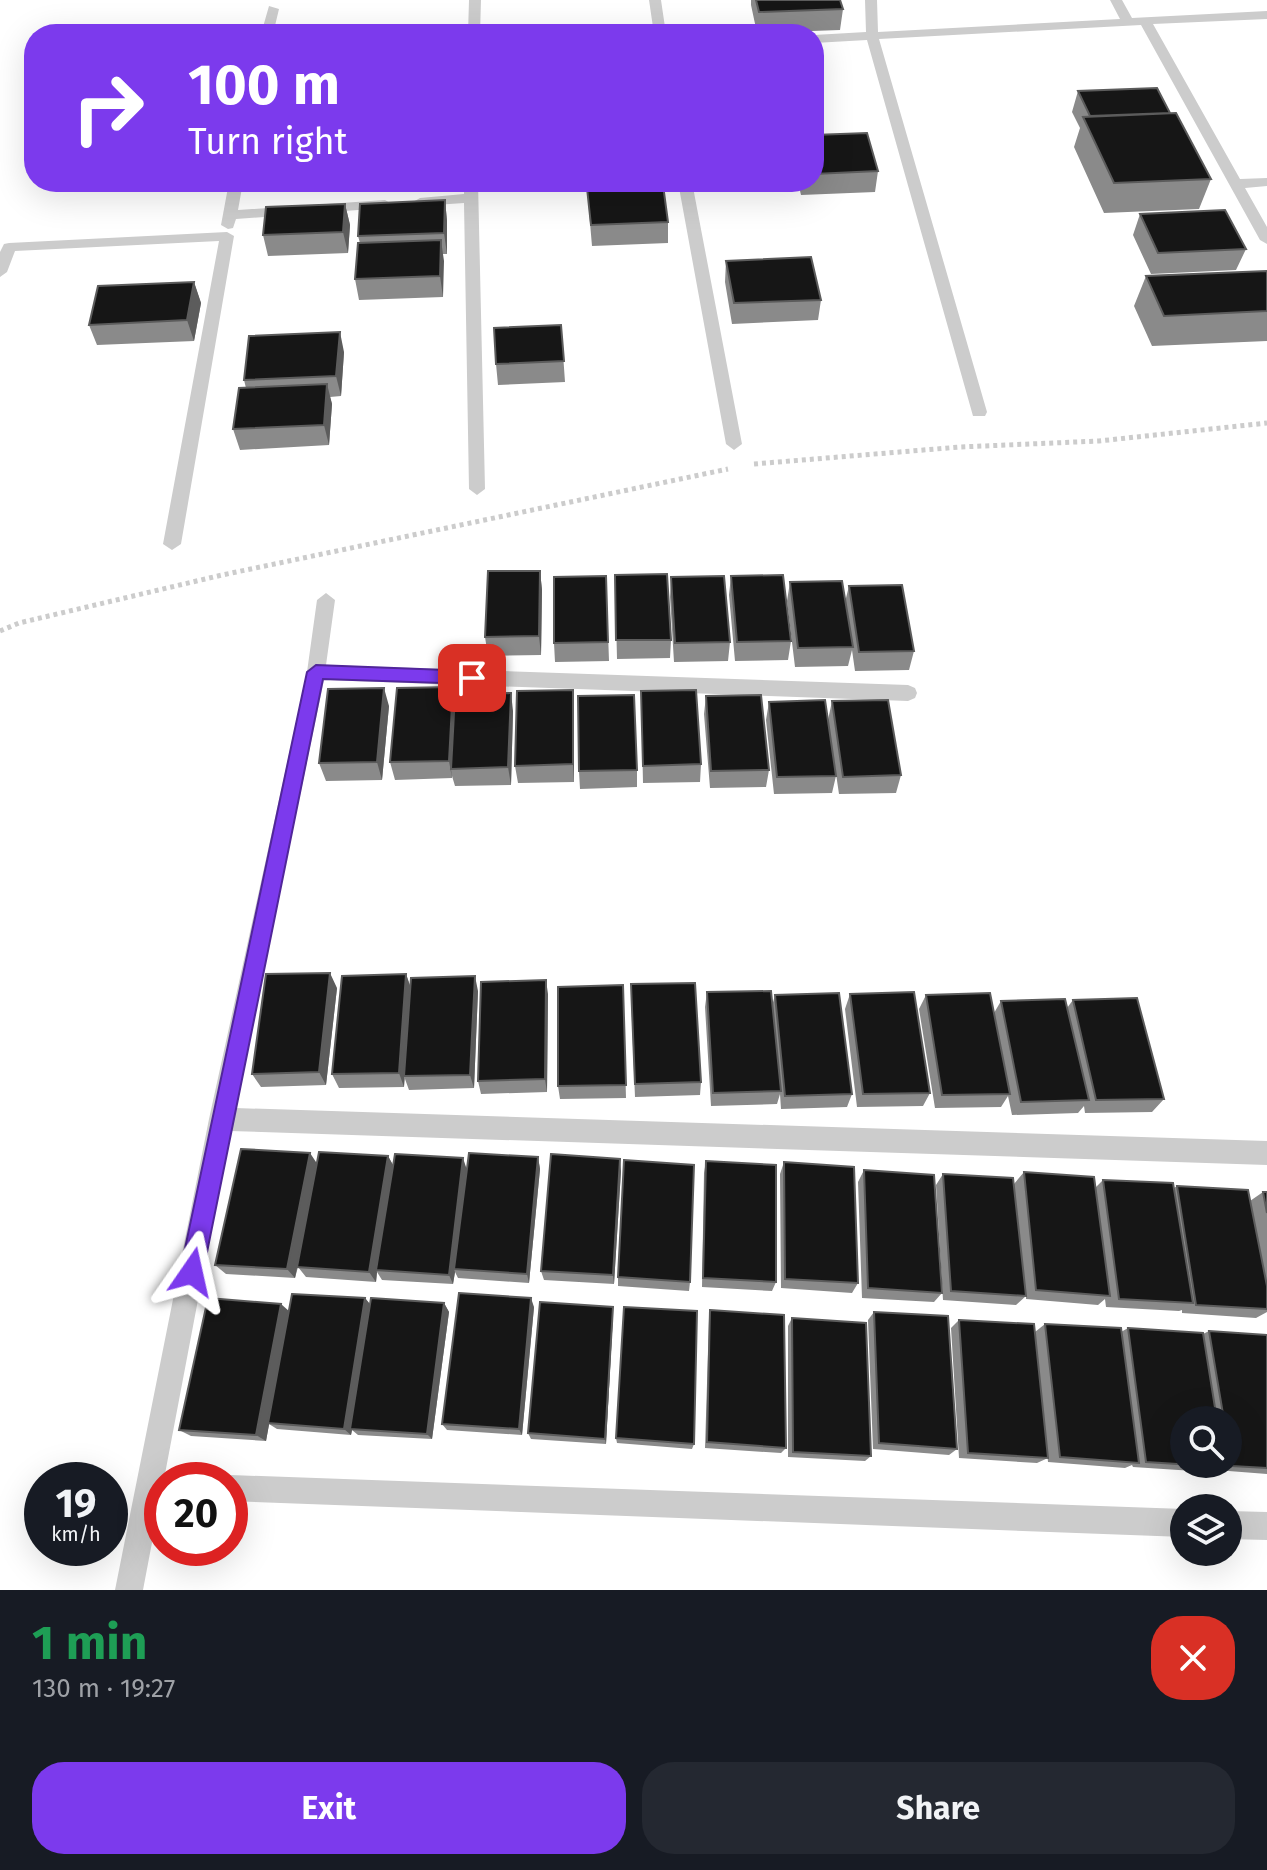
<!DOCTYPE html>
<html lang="en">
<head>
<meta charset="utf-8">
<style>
  body { margin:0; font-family:"Fira Sans",sans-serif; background:#242831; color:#f1f3f6; height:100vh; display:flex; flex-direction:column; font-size:30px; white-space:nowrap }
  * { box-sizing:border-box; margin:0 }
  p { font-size:26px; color:#9ea1a6 }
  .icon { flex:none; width:44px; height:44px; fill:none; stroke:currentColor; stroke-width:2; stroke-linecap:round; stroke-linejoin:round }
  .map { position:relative; height:1590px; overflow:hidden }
  .sheet { display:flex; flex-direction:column; background:#171b24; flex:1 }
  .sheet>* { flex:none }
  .banner { position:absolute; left:24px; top:24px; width:800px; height:168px; border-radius:32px; box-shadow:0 8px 32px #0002; background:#7c3aed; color:#fff; overflow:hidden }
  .tools { position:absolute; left:1170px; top:1406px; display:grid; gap:16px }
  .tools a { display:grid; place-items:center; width:72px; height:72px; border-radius:50%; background:#171b24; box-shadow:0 8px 32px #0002; font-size:40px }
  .speed { position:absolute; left:24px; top:1462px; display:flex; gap:16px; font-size:40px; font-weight:700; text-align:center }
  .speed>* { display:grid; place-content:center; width:104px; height:104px; border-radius:50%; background:#171b24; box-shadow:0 8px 32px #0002; line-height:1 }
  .speed small { font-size:20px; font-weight:400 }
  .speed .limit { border:12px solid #d22; background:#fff; color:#111 }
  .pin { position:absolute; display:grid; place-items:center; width:68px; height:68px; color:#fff; margin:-34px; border-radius:16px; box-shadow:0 4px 12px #0006 }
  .me { position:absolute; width:88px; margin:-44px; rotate:11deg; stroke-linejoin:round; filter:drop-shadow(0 0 6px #0008) }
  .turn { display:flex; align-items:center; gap:28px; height:168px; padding:0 32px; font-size:36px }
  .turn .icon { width:104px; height:104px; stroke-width:2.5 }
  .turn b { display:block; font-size:56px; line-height:68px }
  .round { display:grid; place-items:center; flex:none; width:84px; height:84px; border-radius:32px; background:#242831 }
  .headline { display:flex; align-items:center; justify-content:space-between; height:136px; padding:0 32px }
  h1 { font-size:48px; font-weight:700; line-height:60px; color:#1e9e55 }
  .action { display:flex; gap:16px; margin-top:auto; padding:16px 32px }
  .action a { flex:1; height:92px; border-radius:32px; background:#7c3aed; color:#fff; font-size:32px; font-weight:700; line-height:92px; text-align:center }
  .action a+a { background:#242831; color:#f1f3f6 }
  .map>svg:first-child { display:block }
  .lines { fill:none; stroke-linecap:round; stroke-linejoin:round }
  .path { stroke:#ccc; stroke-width:5; stroke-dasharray:4 4; stroke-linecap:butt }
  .lane { fill:#ccc; fill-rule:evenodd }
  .wall { fill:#8a8a8a; fill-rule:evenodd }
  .shaded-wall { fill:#5c5c5c }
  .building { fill:#161616; stroke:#5c5c5c; stroke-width:2 }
  .route { fill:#7c3aed; stroke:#51269a; stroke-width:2 }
</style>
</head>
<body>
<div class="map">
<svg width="1267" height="1590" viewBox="0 0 1267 1590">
  <rect width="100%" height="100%" fill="#fff"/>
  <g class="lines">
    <!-- path -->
    <path class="path" d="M754 464 960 447 1099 441 1267 423
      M0 631 19 623 222 575 728 469"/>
    <!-- lane -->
    <path class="lane" d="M469 0H481L480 34H468Z
      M649 0H661L666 34H654Z
      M865 0H877L878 32 1120 19 1110 0H1122L1132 18 1267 11V19L1153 24 1240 179 1267 178V186L1245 188 1267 227V244L1260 240 1141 25 879 39 987 412 985 416H973L867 40 814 43V35L866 32Z
      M269 6 279 9 273 34H261Z
      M229 182H243L238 210 385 200 392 204 385 208 236 219 233 228 228 229 221 225Z
      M464 182H478L485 489 477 495 469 489 464 203 420 206 413 202 420 198 464 194Z
      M678 182H692L742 444 734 450 726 444Z
      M227 232 234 236 181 544 172 550 163 544 219 241 15 251 7 272 0 277V252L4 244 9 243Z
      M326 593 335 600 326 665 908 685 915 688 917 693 915 698 908 701 324 680 235 1108 1267 1141V1165L230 1131 143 1590H115L209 1119 307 672 317 600Z
      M230 1475 1184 1509V1537L230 1501V1480H220Z
      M1228 1511 1267 1512V1540L1228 1539Z"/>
  </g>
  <!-- wall -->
  <path class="wall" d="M751 0H840L843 9 840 30 757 33 751 5Z
    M1078 91 1170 113 1211 179 1199 209 1104 213 1074 147 1080 128 1072 112Z
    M814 135 878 171 875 192 801 195 798 182H814Z
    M369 182H447V188L371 191Z
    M587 188 668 222V243L592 246Z
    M445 200 447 221V254H443V297L359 300 355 279 360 243 358 236Z
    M345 204 350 225 348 253 268 256 263 235Z
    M1140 214 1246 249 1236 270 1151 274 1133 235Z
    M726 261 821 300 818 320 732 324 725 282Z
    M1267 271V341L1152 346 1134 306 1146 276Z
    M194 282 201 303 194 341 97 345 89 325Z
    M561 325 565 382 498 385 496 364Z
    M344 352 341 396 330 397 332 404 329 445 240 450 233 429 246 388 244 380Z
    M540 571 542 590 541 655 488 656 485 637Z
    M615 575 671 640 670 658 617 659Z
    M606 576 609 661 555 662 554 643Z
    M731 576 791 641 788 660 735 661 729 595Z
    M671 577 730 642 728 661 674 662 670 597Z
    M790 582 845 602 849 586 914 651 909 670 855 671 852 650 848 666 795 667 787 601Z
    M641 691 701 764 700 782 643 783Z
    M706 696 769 770 766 787 710 788 704 714Z
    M455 697 513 711 511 785 455 786 452 776V778L395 780 390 762Z
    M832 701 901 775 896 793 839 794 828 720Z
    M769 702 836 776 832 793 774 794 766 720Z
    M389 706 382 780 326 781 319 763Z
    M574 708V782L518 783 515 766Z
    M637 770V787L580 789 579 771Z
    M406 974 410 985 478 991 474 1088 409 1090 405 1079 404 1087 339 1088 332 1074Z
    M623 985 626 1098 560 1099 558 1086Z
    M337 988 326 1085 261 1087 252 1074Z
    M707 992 772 1006 775 995 852 1094 847 1107 781 1109 780 1094 777 1104 711 1106 705 1007Z
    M548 994 547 1092 481 1094 478 1081Z
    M850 994 930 1093 923 1106 857 1107 845 1009Z
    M926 995 994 1013 1001 1001 1067 1008 1073 1000 1164 1099 1152 1112 1085 1113 1084 1106 1078 1113 1012 1115 1008 1096 1001 1107 935 1108 919 1009Z
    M631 998 701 1082 700 1095 635 1097Z
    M388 1156 393 1165 467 1169 538 1157 540 1169 529 1283 458 1278 455 1272 453 1284 382 1280 377 1272 376 1282 306 1277 298 1267 295 1278 226 1274 215 1265 317 1164Z
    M706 1161 776 1282 772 1291 702 1287 704 1173Z
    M784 1162 858 1283 852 1293 781 1288 780 1174Z
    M864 1170 942 1293 934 1302 862 1298 858 1182Z
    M621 1171 614 1284 544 1280 541 1271Z
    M1024 1172 1096 1187 1103 1180 1174 1188 1177 1186 1250 1201 1263 1192H1267V1312L1256 1318 1182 1313V1310L1179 1311 1106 1307 1105 1299 1098 1305 1026 1299V1296L1016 1305 943 1300 936 1185 943 1174 1014 1184Z
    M618 1277 690 1282 689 1291 618 1286Z
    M365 1298 370 1304 444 1303 449 1312 432 1439 358 1435 352 1430 351 1435 277 1429 269 1424 266 1441 191 1436 179 1430 289 1311Z
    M534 1307 522 1435 447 1430 442 1424Z
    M710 1310 786 1448 781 1453 705 1448 709 1318Z
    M874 1312 957 1449 949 1455 873 1449 868 1320Z
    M613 1315 606 1444 531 1439 528 1433Z
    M792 1318 871 1456 865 1461 788 1457V1326Z
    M959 1320 1048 1458 1037 1463 959 1458 951 1328Z
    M1045 1324 1121 1332 1128 1328 1203 1334 1209 1331 1267 1335V1474L1216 1470 1209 1472 1133 1467 1132 1465 1125 1468 1048 1462 1035 1332ZM1184 1420H1228V1464H1184Z
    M616 1438 694 1444 692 1449 617 1443Z"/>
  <!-- shaded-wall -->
  <path class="shaded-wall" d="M445 200 447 221V254L444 233Z
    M345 204 350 225 348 253 343 232Z
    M441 240 444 261 443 297 440 276Z
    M194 282 201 303 194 341 187 320Z
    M340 332 344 352 341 396 336 376Z
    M327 384 332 404 329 445 324 425Z
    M540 571 542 590 541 655 539 636Z
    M453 687 456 705 451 769 452 778 449 761Z
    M384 688 389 706 382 780 377 762Z
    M573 690 574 708V782L573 764Z
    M511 693 513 711 511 785 508 767Z
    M330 973 337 988 326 1085 319 1072Z
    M406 974 411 989 404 1076V1087L399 1073Z
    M475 976 478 991 474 1088 470 1075Z
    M546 980 548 994 547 1092 545 1079Z
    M310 1153 318 1165 295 1278 287 1269Z
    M388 1156 394 1167 376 1270 377 1272 376 1282 369 1272Z
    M538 1157 540 1169 529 1283 527 1274Z
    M463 1158 467 1170 454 1269 455 1272 453 1284 449 1275Z
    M620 1159 621 1171 614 1284 613 1275Z
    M365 1298 372 1307 350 1429 352 1430 351 1435 344 1429Z
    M531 1298 534 1307 522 1435 519 1429Z
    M444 1303 449 1312 432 1439 427 1434Z
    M281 1304 290 1312 266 1441 256 1435Z
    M613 1307V1315L606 1444 605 1439Z"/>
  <!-- building -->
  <path class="building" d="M756 0H840L843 9 759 12Z
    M1157 88 1170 113 1090 116 1078 91Z
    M1176 113 1211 179 1114 183 1083 117Z
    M867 133 878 171 814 174V135Z
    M663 185 668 222 591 225 587 188Z
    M445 200 444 233 358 236 360 204Z
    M345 204 343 232 263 235 266 207Z
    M1225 210 1246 249 1158 253 1140 214Z
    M441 240 440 276 355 279 358 243Z
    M811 257 821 300 734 303 726 261Z
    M1267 271V311L1164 316 1146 276Z
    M194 282 187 320 89 325 98 286Z
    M561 325 564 361 496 364 494 328Z
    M340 332 336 376 244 380 249 336Z
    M327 384 324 425 233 429 239 388Z
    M488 571H540L539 636 485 637Z
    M667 574 671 640H616L615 575Z
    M783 575 791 641 737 642 731 576Z
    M606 576 608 642 554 643V577Z
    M724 576 730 642 675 643 671 577Z
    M842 581 853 647 798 648 790 582Z
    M902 585 914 651 859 652 849 586Z
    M453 687 449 761 390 762 397 688Z
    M384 688 377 762 319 763 328 689Z
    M573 690V764L515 766 517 691Z
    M696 690 701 764 643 766 641 691Z
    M511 693 508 767 451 769 455 694Z
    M634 695 637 770 579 771 578 696Z
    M761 695 769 770 711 771 706 696Z
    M825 700 836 776 777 777 769 702Z
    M888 700 901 775 843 777 832 701Z
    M330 973 319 1072 252 1074 266 974Z
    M406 974 399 1073 332 1074 342 976Z
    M475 976 470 1075 404 1076 411 978Z
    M546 980 545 1079 478 1081 481 982Z
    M695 983 701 1082 635 1084 631 984Z
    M623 985 626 1085 558 1086V987Z
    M771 991 781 1091 713 1093 707 992Z
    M914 992 930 1093 863 1094 850 994Z
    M839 993 852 1094 785 1096 775 995Z
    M990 993 1010 1094 942 1095 926 995Z
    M1137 998 1164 1099 1096 1100 1073 1000Z
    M1065 999 1089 1100 1021 1102 1001 1001Z
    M241 1149 310 1153 287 1269 215 1265Z
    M319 1152 388 1156 369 1272 297 1267Z
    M469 1153 538 1157 527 1274 454 1269Z
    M395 1154 463 1158 449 1275 376 1270Z
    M551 1154 620 1159 613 1275 541 1271Z
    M624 1160 694 1165 690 1282 618 1277Z
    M706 1161 776 1165V1282L703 1278Z
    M784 1162 854 1167 858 1283 785 1279Z
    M864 1170 934 1175 942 1293 868 1288Z
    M1024 1172 1094 1177 1110 1296 1036 1290Z
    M943 1174 1013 1178 1026 1296 951 1291Z
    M1103 1180 1173 1183 1193 1303 1119 1299Z
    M1177 1186 1248 1190 1267 1286V1309L1196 1305Z
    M1263 1192H1267V1213Z
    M459 1293 531 1298 519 1429 442 1424Z
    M292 1294 365 1298 344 1429 268 1423Z
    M208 1298 281 1304 256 1435 179 1430Z
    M371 1298 444 1303 427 1434 350 1429Z
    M540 1302 613 1307 605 1439 528 1433Z
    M624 1307 697 1311 694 1444 616 1438Z
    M710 1310 784 1315 786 1448 707 1442Z
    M874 1312 948 1316 957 1449 879 1443Z
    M792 1318 866 1323 871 1456 793 1452Z
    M959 1320 1034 1324 1048 1458 968 1453Z
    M1045 1324 1121 1328 1139 1463 1060 1457Z
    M1128 1328 1203 1333 1217 1420H1184V1464H1225V1467L1146 1462Z
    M1209 1331 1267 1335V1468L1232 1466 1228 1441V1420H1224Z"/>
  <!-- route -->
  <path class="route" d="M316 665 472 671 480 678 472 684 323 679 203 1272 200 1280 192 1283 184 1280 180 1272 307 672Z"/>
</svg>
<div class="tools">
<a><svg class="icon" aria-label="search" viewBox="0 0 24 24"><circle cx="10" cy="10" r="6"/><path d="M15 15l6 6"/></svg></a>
<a><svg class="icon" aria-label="layers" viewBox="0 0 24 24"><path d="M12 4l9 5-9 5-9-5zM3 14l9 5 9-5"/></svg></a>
</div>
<div class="speed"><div>19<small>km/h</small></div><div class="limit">20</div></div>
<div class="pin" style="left:472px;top:678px;background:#d93025"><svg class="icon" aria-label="arrive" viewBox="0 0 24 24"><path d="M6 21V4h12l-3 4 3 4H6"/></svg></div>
<svg class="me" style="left:192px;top:1272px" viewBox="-20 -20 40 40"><path d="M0-17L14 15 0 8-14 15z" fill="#7c3aed" stroke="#fff" stroke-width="4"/></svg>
<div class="banner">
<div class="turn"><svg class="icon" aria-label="right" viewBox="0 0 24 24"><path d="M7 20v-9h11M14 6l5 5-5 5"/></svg><div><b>100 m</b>Turn right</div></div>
</div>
</div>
<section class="sheet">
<div class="headline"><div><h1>1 min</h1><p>130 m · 19:27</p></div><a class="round" style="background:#d93025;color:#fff"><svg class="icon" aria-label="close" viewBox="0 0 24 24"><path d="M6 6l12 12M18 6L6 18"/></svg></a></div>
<div class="action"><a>Exit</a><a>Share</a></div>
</section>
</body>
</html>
